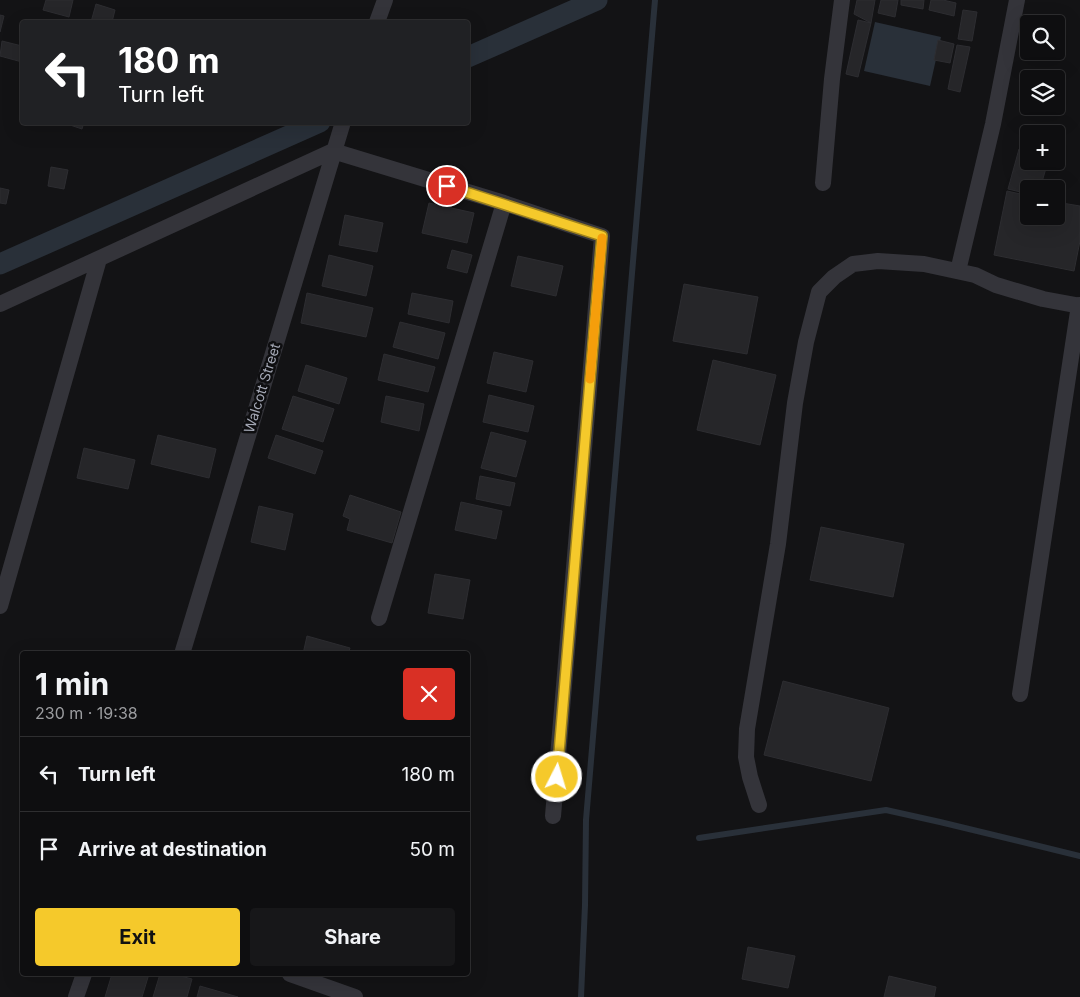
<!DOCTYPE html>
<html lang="en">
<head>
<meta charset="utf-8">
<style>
  body { margin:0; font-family:Inter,sans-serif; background:#171719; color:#f1f3f6; height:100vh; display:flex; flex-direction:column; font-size:19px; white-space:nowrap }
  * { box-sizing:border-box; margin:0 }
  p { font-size:16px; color:#9b9c9f }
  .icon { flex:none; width:28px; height:28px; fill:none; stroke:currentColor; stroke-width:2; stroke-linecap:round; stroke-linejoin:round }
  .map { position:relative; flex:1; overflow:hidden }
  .sheet { position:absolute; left:20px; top:651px; width:450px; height:325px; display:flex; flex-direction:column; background:#0e0e10; border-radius:5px; box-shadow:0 5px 20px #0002,0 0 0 1px #2e2e30 }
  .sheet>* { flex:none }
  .hud { position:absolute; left:20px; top:20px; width:450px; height:105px; border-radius:5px; box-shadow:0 5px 20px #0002,0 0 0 1px #2e2e30; background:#202124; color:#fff; overflow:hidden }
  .buttons { position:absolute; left:1020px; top:15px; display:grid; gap:10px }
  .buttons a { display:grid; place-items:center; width:45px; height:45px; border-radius:5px; background:#0e0e10; box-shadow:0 5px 20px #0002,0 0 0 1px #2e2e30; font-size:25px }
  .pin { position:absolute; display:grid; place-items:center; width:42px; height:42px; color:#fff; margin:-21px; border:2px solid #fff; border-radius:50%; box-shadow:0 1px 5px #0007 }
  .me { position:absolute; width:55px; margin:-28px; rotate:5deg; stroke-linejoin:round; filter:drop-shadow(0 0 4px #0008) }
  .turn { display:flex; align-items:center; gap:18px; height:105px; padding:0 15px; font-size:22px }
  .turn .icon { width:65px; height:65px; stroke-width:2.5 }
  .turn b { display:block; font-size:35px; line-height:42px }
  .round { display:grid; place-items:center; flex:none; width:52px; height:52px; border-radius:5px; background:#171719 }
  .summary { display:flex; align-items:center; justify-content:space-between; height:85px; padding:0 15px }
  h1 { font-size:30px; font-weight:700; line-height:38px }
  .button { display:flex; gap:10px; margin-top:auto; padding:10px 15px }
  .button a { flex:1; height:58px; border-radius:5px; background:#f5c92b; color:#111; font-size:20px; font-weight:700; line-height:58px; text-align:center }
  .button a+a { background:#171719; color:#f1f3f6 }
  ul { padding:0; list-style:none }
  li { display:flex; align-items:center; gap:15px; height:75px; padding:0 15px; border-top:1px solid #2e2e30 }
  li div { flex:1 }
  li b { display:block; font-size:19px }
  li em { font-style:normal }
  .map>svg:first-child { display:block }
  .water { fill:#293039 }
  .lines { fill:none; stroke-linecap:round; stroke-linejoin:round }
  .stream { stroke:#293039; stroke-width:6 }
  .canal { stroke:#293039; stroke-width:21 }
  .building { fill:#262629; stroke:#2d2d31 }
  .street { stroke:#34343a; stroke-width:16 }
  .route-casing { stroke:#9f831c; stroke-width:12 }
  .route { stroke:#f5c92b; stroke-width:9 }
  .slow { stroke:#f59e0b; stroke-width:9 }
  .labels { text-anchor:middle; stroke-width:5; stroke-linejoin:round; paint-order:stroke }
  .street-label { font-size:14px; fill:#a4a8b5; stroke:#0e0e10 }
</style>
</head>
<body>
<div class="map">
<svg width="1080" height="997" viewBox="0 0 1080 997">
  <rect width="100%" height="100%" fill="#131315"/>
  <!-- water -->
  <path class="water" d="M875 22 941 37 930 86 864 71Z"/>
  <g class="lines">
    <!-- stream -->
    <path class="stream" d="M699 838 886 810 940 822 1080 856
      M581 997 585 905 586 820 655 0"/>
    <!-- canal -->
    <path class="canal" d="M468 57 597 0
      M0 264 320 122"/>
  </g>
  <!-- building -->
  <path class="building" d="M46 0H73L69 17 43 10Z
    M857 0H875L871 23 854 14Z
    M881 0H898L895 17 878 13Z
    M901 0H924L923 9 901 5Z
    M931 0H943L956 3 954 16 929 10Z
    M96 4 115 10 112 22H91Z
    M963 10 977 12 972 41 958 39Z
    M0 15 4 16 0 32Z
    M858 20 871 23 858 77 846 74Z
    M938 40 954 44 950 63 934 60Z
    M2 41 22 46V62L0 56Z
    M957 45 970 47 960 92 948 89Z
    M61 122H84L82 129Z
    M1019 149 1029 152V161H1048L1040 189H1029V194L1008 189Z
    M51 167 68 170 64 189 48 186Z
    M0 188 9 190 6 204 0 203Z
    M1007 191 1029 196V216H1056V202L1080 206V241L1074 271 994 255Z
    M429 203 474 213 467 243 422 233Z
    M345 215 383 223 377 252 339 245Z
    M452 250 472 255 467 273 447 268Z
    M329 255 373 266 366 296 322 286Z
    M518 256 563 266 556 296 511 286Z
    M684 284 758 297 747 354 673 341Z
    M307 293 373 308 366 337 301 323Z
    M412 293 453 301 449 323 408 314Z
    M400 322 445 333 438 359 393 347Z
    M494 352 533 361 526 392 487 383Z
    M384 354 435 367 428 392 378 380Z
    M713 360 776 375 760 445 697 430Z
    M306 365 347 378 339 404 298 391Z
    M489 395 534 406 528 432 483 422Z
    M293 396 334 409 323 442 282 429Z
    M386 396 424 404 419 431 381 422Z
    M491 432 526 441 516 477 481 468Z
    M158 435 216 449 209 478 151 464Z
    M276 435 323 451 315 474 268 458Z
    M84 448 135 460 128 489 77 478Z
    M480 476 515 483 510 506 476 499Z
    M350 495 401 512 392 543 347 530 350 519 343 516Z
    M461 502 502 511 496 539 455 530Z
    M259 506 293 514 285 550 251 542Z
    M821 527 904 544 893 597 810 580Z
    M435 574 470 580 463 619 428 613Z
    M307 636 350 648 348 654H303Z
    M783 681 889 708 871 781 764 755Z
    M748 947 795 956 788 988 742 979Z
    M112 974H149L142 997H105Z
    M160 974H173L192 979 187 997H153Z
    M889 976 936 987 934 997H884Z
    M200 986 238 997H197Z"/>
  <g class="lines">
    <!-- street -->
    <path class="street" d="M377 22 385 0
      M823 183 832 79 842 0
      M958 271 993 124 1017 0
      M0 304 333 151 504 203 602 236 553 816
      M0 606 99 259
      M379 618 504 203
      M182 654 343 122
      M1020 694 1079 305
      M759 805 750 777 746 757 747 729 778 544 795 403 806 342 819 292 834 277 853 264 878 261 924 264 975 275 996 285 1043 299 1080 306
      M290 974 355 997
      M76 997 84 974"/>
  </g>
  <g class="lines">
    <!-- route casing -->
    <g class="route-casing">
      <path id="route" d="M447 186 602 236 557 777"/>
    </g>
    <!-- route -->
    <use href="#route" class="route"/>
    <!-- slow -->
    <path class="slow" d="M590 379 602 238"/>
  </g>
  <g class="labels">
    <!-- street labels -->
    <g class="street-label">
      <text transform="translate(262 388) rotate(-73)" y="5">Walcott Street</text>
    </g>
  </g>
</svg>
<div class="buttons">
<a><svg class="icon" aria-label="search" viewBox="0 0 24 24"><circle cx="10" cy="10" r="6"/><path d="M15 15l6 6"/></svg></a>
<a><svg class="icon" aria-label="layers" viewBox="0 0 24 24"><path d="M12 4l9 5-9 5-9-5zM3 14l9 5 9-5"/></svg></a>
<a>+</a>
<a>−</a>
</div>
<div class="pin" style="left:447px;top:186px;background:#d93025"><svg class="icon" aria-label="arrive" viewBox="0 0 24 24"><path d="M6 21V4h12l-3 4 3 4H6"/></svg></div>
<svg class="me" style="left:557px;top:777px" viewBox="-20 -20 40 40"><circle r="17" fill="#f5c92b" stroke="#fff" stroke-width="3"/><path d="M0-11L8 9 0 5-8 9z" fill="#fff"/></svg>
<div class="hud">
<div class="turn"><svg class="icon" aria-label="left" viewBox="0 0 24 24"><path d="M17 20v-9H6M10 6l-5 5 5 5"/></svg><div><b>180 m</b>Turn left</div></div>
</div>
<section class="sheet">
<div class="summary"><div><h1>1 min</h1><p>230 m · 19:38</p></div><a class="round" style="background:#d93025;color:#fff"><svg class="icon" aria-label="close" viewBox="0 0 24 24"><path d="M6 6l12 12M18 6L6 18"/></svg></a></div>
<ul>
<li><svg class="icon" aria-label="left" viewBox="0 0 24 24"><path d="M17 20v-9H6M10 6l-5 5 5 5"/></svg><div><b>Turn left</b></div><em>180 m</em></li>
<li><svg class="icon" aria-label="arrive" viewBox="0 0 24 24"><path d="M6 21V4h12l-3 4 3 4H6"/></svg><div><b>Arrive at destination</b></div><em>50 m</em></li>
</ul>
<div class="button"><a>Exit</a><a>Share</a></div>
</section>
</div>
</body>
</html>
